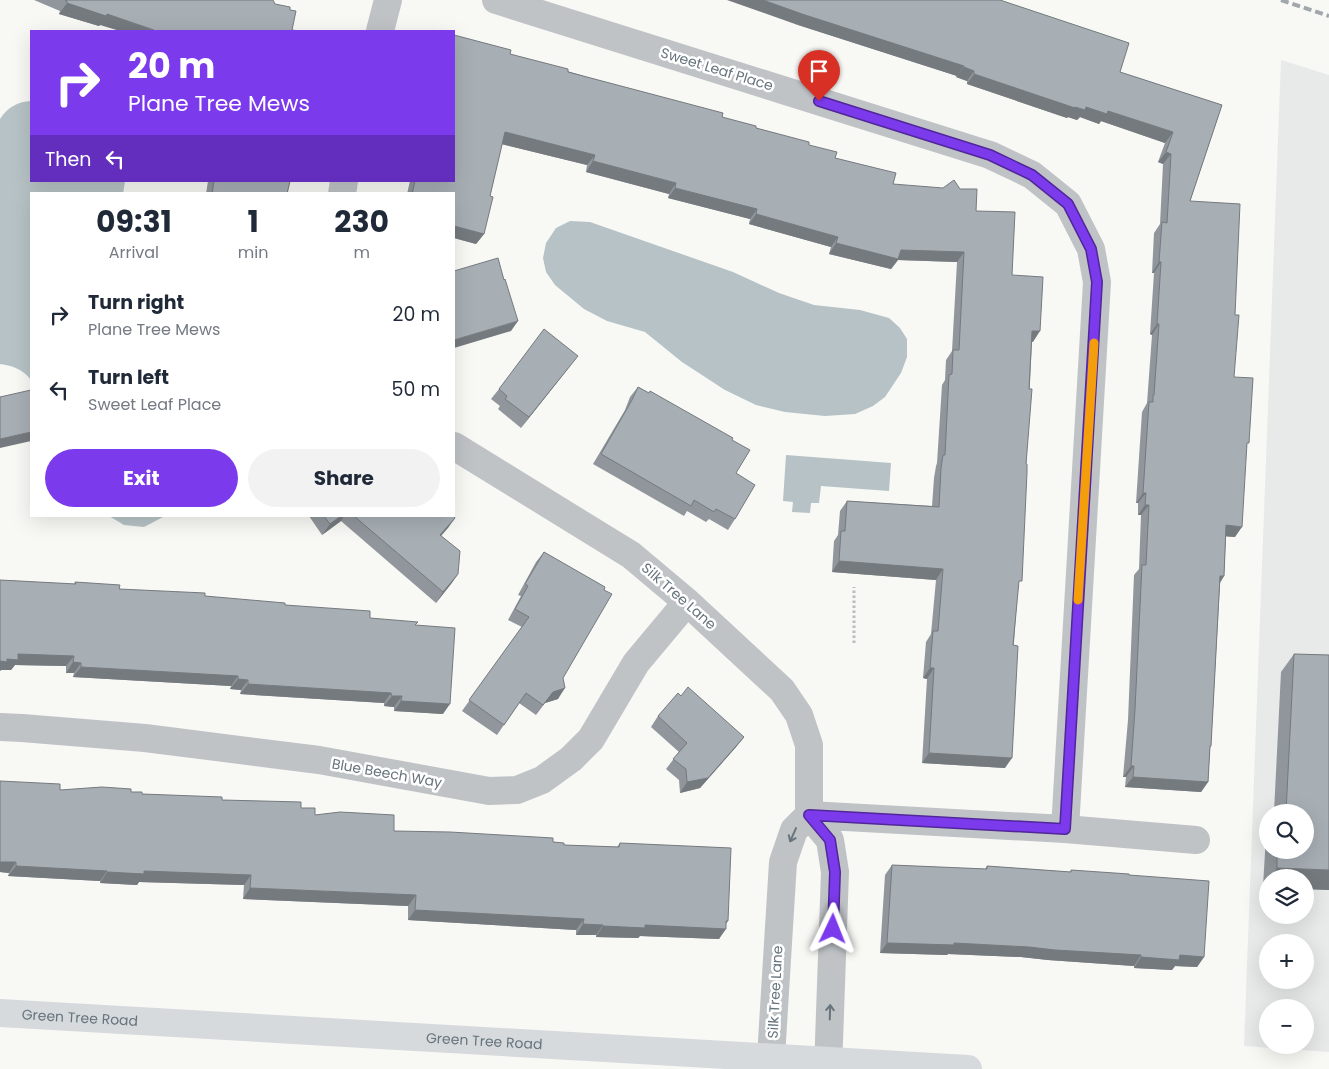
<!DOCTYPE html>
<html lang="en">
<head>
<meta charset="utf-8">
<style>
  body { margin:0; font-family:Poppins,sans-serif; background:#f2f2f3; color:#1f2937; height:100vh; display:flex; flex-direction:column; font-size:19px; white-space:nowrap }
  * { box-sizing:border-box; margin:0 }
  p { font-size:16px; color:#747a83 }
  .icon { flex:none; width:28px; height:28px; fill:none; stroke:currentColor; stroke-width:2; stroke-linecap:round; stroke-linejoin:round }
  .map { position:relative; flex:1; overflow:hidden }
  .side { position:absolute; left:30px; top:192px; width:425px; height:325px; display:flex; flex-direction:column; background:#fff; border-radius:0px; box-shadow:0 5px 20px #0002 }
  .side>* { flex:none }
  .hud { position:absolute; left:30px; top:30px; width:425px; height:152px; border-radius:0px; box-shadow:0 5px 20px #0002; background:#7c3aed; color:#fff; overflow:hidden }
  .fabs { position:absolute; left:1259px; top:804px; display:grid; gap:10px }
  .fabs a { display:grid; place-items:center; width:55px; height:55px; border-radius:50%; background:#fff; box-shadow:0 5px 20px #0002; font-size:25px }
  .pin { position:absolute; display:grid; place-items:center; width:42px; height:42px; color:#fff; margin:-51px -21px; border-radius:50% 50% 50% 0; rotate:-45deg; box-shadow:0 0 5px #0007 }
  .pin .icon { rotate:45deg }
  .me { position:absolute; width:55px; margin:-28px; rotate:2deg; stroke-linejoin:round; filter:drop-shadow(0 0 4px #0008) }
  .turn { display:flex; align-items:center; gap:18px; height:105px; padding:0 15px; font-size:22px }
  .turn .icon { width:65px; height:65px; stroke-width:2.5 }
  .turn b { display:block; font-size:35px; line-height:42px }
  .then { display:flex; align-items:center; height:48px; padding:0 15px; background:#0003; gap:10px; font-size:19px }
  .eta { display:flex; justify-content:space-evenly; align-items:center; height:85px; text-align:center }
  .eta b { font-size:30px; font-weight:700; line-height:35px }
  .action { display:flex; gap:10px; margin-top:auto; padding:10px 15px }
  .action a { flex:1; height:58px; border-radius:30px; background:#7c3aed; color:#fff; font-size:20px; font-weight:700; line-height:58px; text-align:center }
  .action a+a { background:#f2f2f3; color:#1f2937 }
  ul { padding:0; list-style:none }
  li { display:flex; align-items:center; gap:15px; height:75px; padding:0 15px }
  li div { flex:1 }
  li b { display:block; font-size:19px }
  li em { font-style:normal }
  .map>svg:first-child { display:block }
  .built { fill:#e8e9e9; fill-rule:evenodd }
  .water { fill:#b6c2c5 }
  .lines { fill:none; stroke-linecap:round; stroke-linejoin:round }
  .path { stroke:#b9bcbe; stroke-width:3; stroke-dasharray:2.5 2.5; stroke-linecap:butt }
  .street { stroke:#bfc3c6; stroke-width:28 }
  .secondary { stroke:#d6dadd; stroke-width:28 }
  .rail { stroke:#a1a7ac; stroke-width:4; stroke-dasharray:8 4; stroke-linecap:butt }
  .wall { fill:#90969b }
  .shaded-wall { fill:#757a7e }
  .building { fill:#a7aeb4; stroke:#757a7e }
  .oneway { stroke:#66747d }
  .route-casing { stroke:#51269a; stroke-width:12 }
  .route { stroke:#7c3aed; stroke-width:9 }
  .slow { stroke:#f59e0b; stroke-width:9 }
  .labels { text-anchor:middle; stroke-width:5; stroke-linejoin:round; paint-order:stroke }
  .street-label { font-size:14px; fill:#66747d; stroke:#fff }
</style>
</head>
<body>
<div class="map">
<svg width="1329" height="1069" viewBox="0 0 1329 1069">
  <rect width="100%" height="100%" fill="#f8f8f5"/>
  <!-- built -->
  <path class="built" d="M1281 60 1329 75V1052L1244 1046ZM1268 812H1305V850H1268ZM1268 878H1305V915H1268ZM1268 942H1305V980H1268ZM1268 1008H1305V1045H1268Z"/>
  <!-- water -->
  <path class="water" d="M31 101V181H125L123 194H31V380C23 369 13 366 0 364V119C8 107 17 102 31 101Z
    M570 221 590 222 733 272 779 293 814 305 860 310 889 318 900 328 907 339V357L901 373 885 397 873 406 855 414 825 416 785 412 756 405 725 390 682 362 645 332 607 321 584 309 555 285 546 272 543 258 546 243 556 228Z
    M786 455 891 463 889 491 821 486 819 503H811L810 513 792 512 793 502 783 501Z
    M109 516H165L144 527 124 525Z"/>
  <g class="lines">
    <!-- path -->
    <path class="path" d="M854 643V587"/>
    <!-- street -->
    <path class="street" d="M496 0 990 155 1032 175 1068 204 1091 249 1097 282 1065 829
      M380 31 388 0
      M342 194 344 181
      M454 446 631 555 687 602 782 690 799 715 809 745V815L1065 829 1196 840
      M0 727 22 728 145 738 319 760 489 791 517 790 542 780 571 759 591 739 636 663 687 602
      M771 1057 783 862 794 830 809 815 830 840 835 872 828 1069"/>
    <!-- secondary -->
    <path class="secondary" id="s1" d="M0 1013 968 1069"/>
    <!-- rail -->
    <path class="rail" d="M1281 0 1329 16"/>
  </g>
  <!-- wall -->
  <path class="wall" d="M34 0H273L100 25 99 26 59 14 60 11Z
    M795 24 1120 72 1222 105 1190 201 1235 315 1234 377 1247 446 1235 537 1226 536 1224 576 1220 583 1211 746 1210 748 1208 782 1201 792 1125 787 1126 777H1123L1128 720 1134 575 1139 569 1141 515H1138V503H1136L1142 412 1147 403 1152 335 1150 334 1154 273H1152L1154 233 1160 224 1163 164 1158 162 1165 143 1101 121 1099 124 1080 117 1077 120 1068 117 1067 118 967 84V81L956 77 957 76Z
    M510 54 722 117 809 145 835 158 893 184 976 211 1012 275 1033 342H1032L1026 464 1018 586 1005 768 922 763 927 679 923 678 926 642 931 634 936 580 832 572 834 541 838 535 840 511 847 501 932 506 934 478 936 466 937 463 942 385 945 380 946 360 952 351 957 262 898 260 891 269 829 254 831 247 749 224 750 219 668 198 669 194 586 172 587 165 502 144 490 196 484 234 476 244 454 238V194H407L410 181H454Z
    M208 181H290L287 194H206Z
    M570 366 521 428 498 409 500 406 491 399 499 389Z
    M638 387 732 440 736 473 735 519 728 530 709 519 706 522 687 511 684 516 593 464 625 410 630 397Z
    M309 516H454L455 518 441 536 458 574 451 584 436 603 341 521 322 535Z
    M544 552 563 678 558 699 545 703 536 715 519 703 497 735 462 711 522 627 508 620 521 596 518 595 536 562Z
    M0 580 74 584 75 582 119 589 205 596 285 605 415 625 443 714 394 711V707L384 706V703L240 694 241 690 230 689 231 686 73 677 74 673H66V666L15 665 11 670H1L0 671Z
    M1294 654 1329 655V890L1305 889V878H1268V887L1263 886 1266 836 1268 833V850H1305V812H1274L1281 672Z
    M681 696 744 737 736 747 700 788 680 793 679 780 666 769 679 752 651 727 658 716Z
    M0 781 60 790 131 792 142 794 222 800 301 808 315 815 394 831 553 842 564 845 617 847 620 843 726 923 719 939 640 936 638 938 596 937V935H576V930L408 920V906L243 899 244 885 139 882 137 885 100 883V881L8 876 9 873 0 872Z
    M892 865 985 869 987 866 1070 872 1071 870 1129 875 1204 957 1197 967 1175 966 1172 970 1134 968V966L1048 960 1021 957 948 954 947 955 880 953 885 875Z"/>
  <!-- shaded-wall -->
  <path class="shaded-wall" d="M727 0H763L964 66 957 76 795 24Z
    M67 3 107 14 154 30V31H120L100 25 99 26 59 14Z
    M964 67 974 71 967 81 956 77Z
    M974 74 1075 107H1086L1108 111 1173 132 1165 143 1101 121 1099 124 1080 117 1077 120 1068 117 1067 118 967 84Z
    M505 132 595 155 587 165 497 143Z
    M1166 152 1171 154 1163 164 1158 162Z
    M593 161 676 183 669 194 586 172Z
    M675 188 757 209 750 219 668 198Z
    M756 214 838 237 831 247 749 224Z
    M454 226 484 234 476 244 454 238Z
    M836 243 901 250 964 252 957 262 898 260 891 269 829 254Z
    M1159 262H1161L1154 273H1152Z
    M518 321 511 331 454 348V340Z
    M1157 324H1159L1152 335 1150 334Z
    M1032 331H1040L1033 342 1025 341Z
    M578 356 570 366 521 428 529 417Z
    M31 432V441L0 448V439Z
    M1143 493H1146L1138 503H1136Z
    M1145 505H1149L1141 515H1138Z
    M341 516H344L341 521 322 535 330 524Z
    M455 518 448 528 433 545 440 535Z
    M1226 525 1242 527 1235 537 1219 536Z
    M839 561 943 569 936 580 832 572Z
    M458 574 451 584 436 603 443 592Z
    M1220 576H1224L1217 587Z
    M18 654 74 656 66 666 15 665 11 670H1L0 671V661Z
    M73 662 81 663 74 673H66Z
    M81 667 238 676 231 686 73 677Z
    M930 668H934L927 679 923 678Z
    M238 679 248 680 241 690 230 689Z
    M248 684 391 693 384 703 240 694Z
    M565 688 558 699 545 703 536 715 553 692Z
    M392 696H402L394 707 384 706Z
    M401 701 450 704 443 714 394 711Z
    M744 737 736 747 700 788 680 793 687 782Z
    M929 753 1012 758 1005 768 922 763Z
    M1131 766H1134L1126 777H1123Z
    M1133 777 1208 782 1201 792 1125 787Z
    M0 862H16L9 873 0 872Z
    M16 866 107 871 100 881 8 876Z
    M1277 868 1329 870V890L1305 889V878H1270Z
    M144 871 251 875 244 885 139 882 137 885 100 883 107 872Z
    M1268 881V887L1263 886Z
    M250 888 416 895 408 906 243 899Z
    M415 910 584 919 576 930 408 920Z
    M728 921 723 928 726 929 719 939 640 936 638 938 596 937 603 926 645 925Z
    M583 924 603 925 596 935H576Z
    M887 943H954L1029 947 1141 955 1134 966 1048 960 1021 957 948 954 947 955 880 953Z
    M1180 955 1204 957 1197 967 1175 966 1172 970 1134 968 1141 957Z"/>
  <!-- building -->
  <path class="building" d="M65 0H273L275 4 290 7V10L296 11 292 30 299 31H154V30L107 14 106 16 67 3V1Z
    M763 0H1000L1129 43 1120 72 1222 105 1190 201 1240 204 1235 315H1239L1234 377 1253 378 1249 443H1247L1242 527 1226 525 1224 576H1220L1211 746H1210L1208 782 1133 777 1134 766H1131L1135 709 1142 565H1146L1149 505H1145L1146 493H1143L1149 402H1153V395H1154L1159 324H1157L1161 262H1159L1162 222 1167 223 1171 154 1166 152 1173 132 1108 111 1107 114 1086 107 1085 110 1075 107V108L974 74V71L964 67V66L802 14Z
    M454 35 511 50 510 54 568 69V72L723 113 722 117 756 126V128L809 142V145L837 152 835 158 896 173 893 184 943 188 954 180 960 189H977L976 211 1015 212 1012 275 1043 277 1040 331H1032L1029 389H1032L1026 464H1027V472L1022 581H1019L1013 645 1018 646 1012 758 929 753 934 668H930L933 631H938L943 569 839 561 841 531H845L847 501 939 507 941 468 943 455H945L949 375 952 374 953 350H959L964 252 901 250 898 259 836 243 838 237 756 214 757 209 675 188 676 183 593 161 595 155 505 132 490 196 493 197 484 234 454 226V194H412L415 181H454Z
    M214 181H290L287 194H212Z
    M498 258 504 280 505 279 518 321 454 340V271Z
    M544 329 578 356 529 417 505 399 507 396 499 389Z
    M638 387 649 393 650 391 733 438 732 440 750 450 736 473 755 485 735 519 716 509 714 512 694 500 691 506 601 454 632 400Z
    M31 390V432L0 439V397Z
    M324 516H341L330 524Z
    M354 516H454L455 518 440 535 460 551 458 574 443 592Z
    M544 552 605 587 604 590 612 594 563 678 565 688 553 692 543 705 526 693 504 725 469 700 529 617 515 609 528 586 525 584Z
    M0 580 76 584 75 582 120 585 119 589 205 593V596L285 603V605L370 611V618L418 622 415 625 455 628 450 704 401 701 402 696H392L391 693 248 684V680L238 679V676L81 667V663L73 662 74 656 18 654V660L7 659V662L0 661Z
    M1294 654 1329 655V870L1277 868V850H1305V812H1286Z
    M688 687 744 737 708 778 687 782 686 769 673 759 687 743 658 716 678 693 681 696Z
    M0 781 60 784V790L102 787 131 789V792H142V794L222 797V800L301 802V808H315V815L340 812 394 815V831L450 832 553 838V842L564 843V845L619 847 620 843 731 848 728 921H726V929L645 925V928L603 926V925L583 924 584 919 415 910 416 895 250 888 251 875 144 871V874L107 872V871L16 866V862H0Z
    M892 865 987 869V866L1071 872V870L1129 874V875L1209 881 1204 957 1180 955 1179 960 1141 957V955L1055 950 1029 947 954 943V945L887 943Z"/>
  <!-- one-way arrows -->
  <defs><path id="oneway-shaft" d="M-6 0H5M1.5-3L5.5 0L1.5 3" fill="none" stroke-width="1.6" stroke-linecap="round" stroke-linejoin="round" transform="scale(1.25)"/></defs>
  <g class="oneway">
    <use href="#oneway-shaft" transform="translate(793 835) rotate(114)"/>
    <use href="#oneway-shaft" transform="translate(830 1012) rotate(-88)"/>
  </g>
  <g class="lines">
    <!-- route casing -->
    <g class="route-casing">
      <path id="route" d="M819 101 990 155 1032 175 1068 204 1091 249 1097 282 1065 829 809 815 830 840 835 872 833 929"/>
    </g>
    <!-- route -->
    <use href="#route" class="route"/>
    <!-- slow -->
    <path class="slow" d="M1078 600 1094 343"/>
  </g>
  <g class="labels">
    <!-- street labels -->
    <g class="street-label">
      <text transform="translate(717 69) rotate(17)" y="5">Sweet Leaf Place</text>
      <text transform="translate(679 596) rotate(41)" y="5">Silk Tree Lane</text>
      <text transform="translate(387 773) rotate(10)" y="5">Blue Beech Way</text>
      <text transform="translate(775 992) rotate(-87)" y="5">Silk Tree Lane</text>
      <text dy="5" stroke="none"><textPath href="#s1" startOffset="80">Green Tree Road</textPath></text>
      <text dy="5" stroke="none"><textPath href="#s1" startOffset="485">Green Tree Road</textPath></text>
    </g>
  </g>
</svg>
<div class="fabs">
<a><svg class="icon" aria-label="search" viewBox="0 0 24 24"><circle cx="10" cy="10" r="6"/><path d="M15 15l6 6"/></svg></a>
<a><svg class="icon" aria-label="layers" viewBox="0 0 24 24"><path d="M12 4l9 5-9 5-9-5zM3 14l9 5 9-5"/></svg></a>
<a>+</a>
<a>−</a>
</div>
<div class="pin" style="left:819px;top:101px;background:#d93025"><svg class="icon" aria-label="arrive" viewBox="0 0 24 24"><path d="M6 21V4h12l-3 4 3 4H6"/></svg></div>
<svg class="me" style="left:833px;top:929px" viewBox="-20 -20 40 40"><path d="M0-17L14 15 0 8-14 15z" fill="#7c3aed" stroke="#fff" stroke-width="4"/></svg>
<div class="hud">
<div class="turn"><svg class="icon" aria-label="right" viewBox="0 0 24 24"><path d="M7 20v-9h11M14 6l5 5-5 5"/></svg><div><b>20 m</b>Plane Tree Mews</div></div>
<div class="then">Then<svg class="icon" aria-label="left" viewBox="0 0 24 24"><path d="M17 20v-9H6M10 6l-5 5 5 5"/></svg></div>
</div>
<section class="side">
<div class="eta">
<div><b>09:31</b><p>Arrival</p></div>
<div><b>1</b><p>min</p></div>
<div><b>230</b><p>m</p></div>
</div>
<ul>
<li><svg class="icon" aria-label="right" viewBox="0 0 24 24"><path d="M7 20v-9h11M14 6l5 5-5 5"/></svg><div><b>Turn right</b><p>Plane Tree Mews</p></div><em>20 m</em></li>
<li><svg class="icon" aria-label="left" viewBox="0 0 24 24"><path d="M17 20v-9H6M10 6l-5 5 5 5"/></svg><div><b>Turn left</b><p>Sweet Leaf Place</p></div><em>50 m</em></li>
</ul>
<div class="action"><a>Exit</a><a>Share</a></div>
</section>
</div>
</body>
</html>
